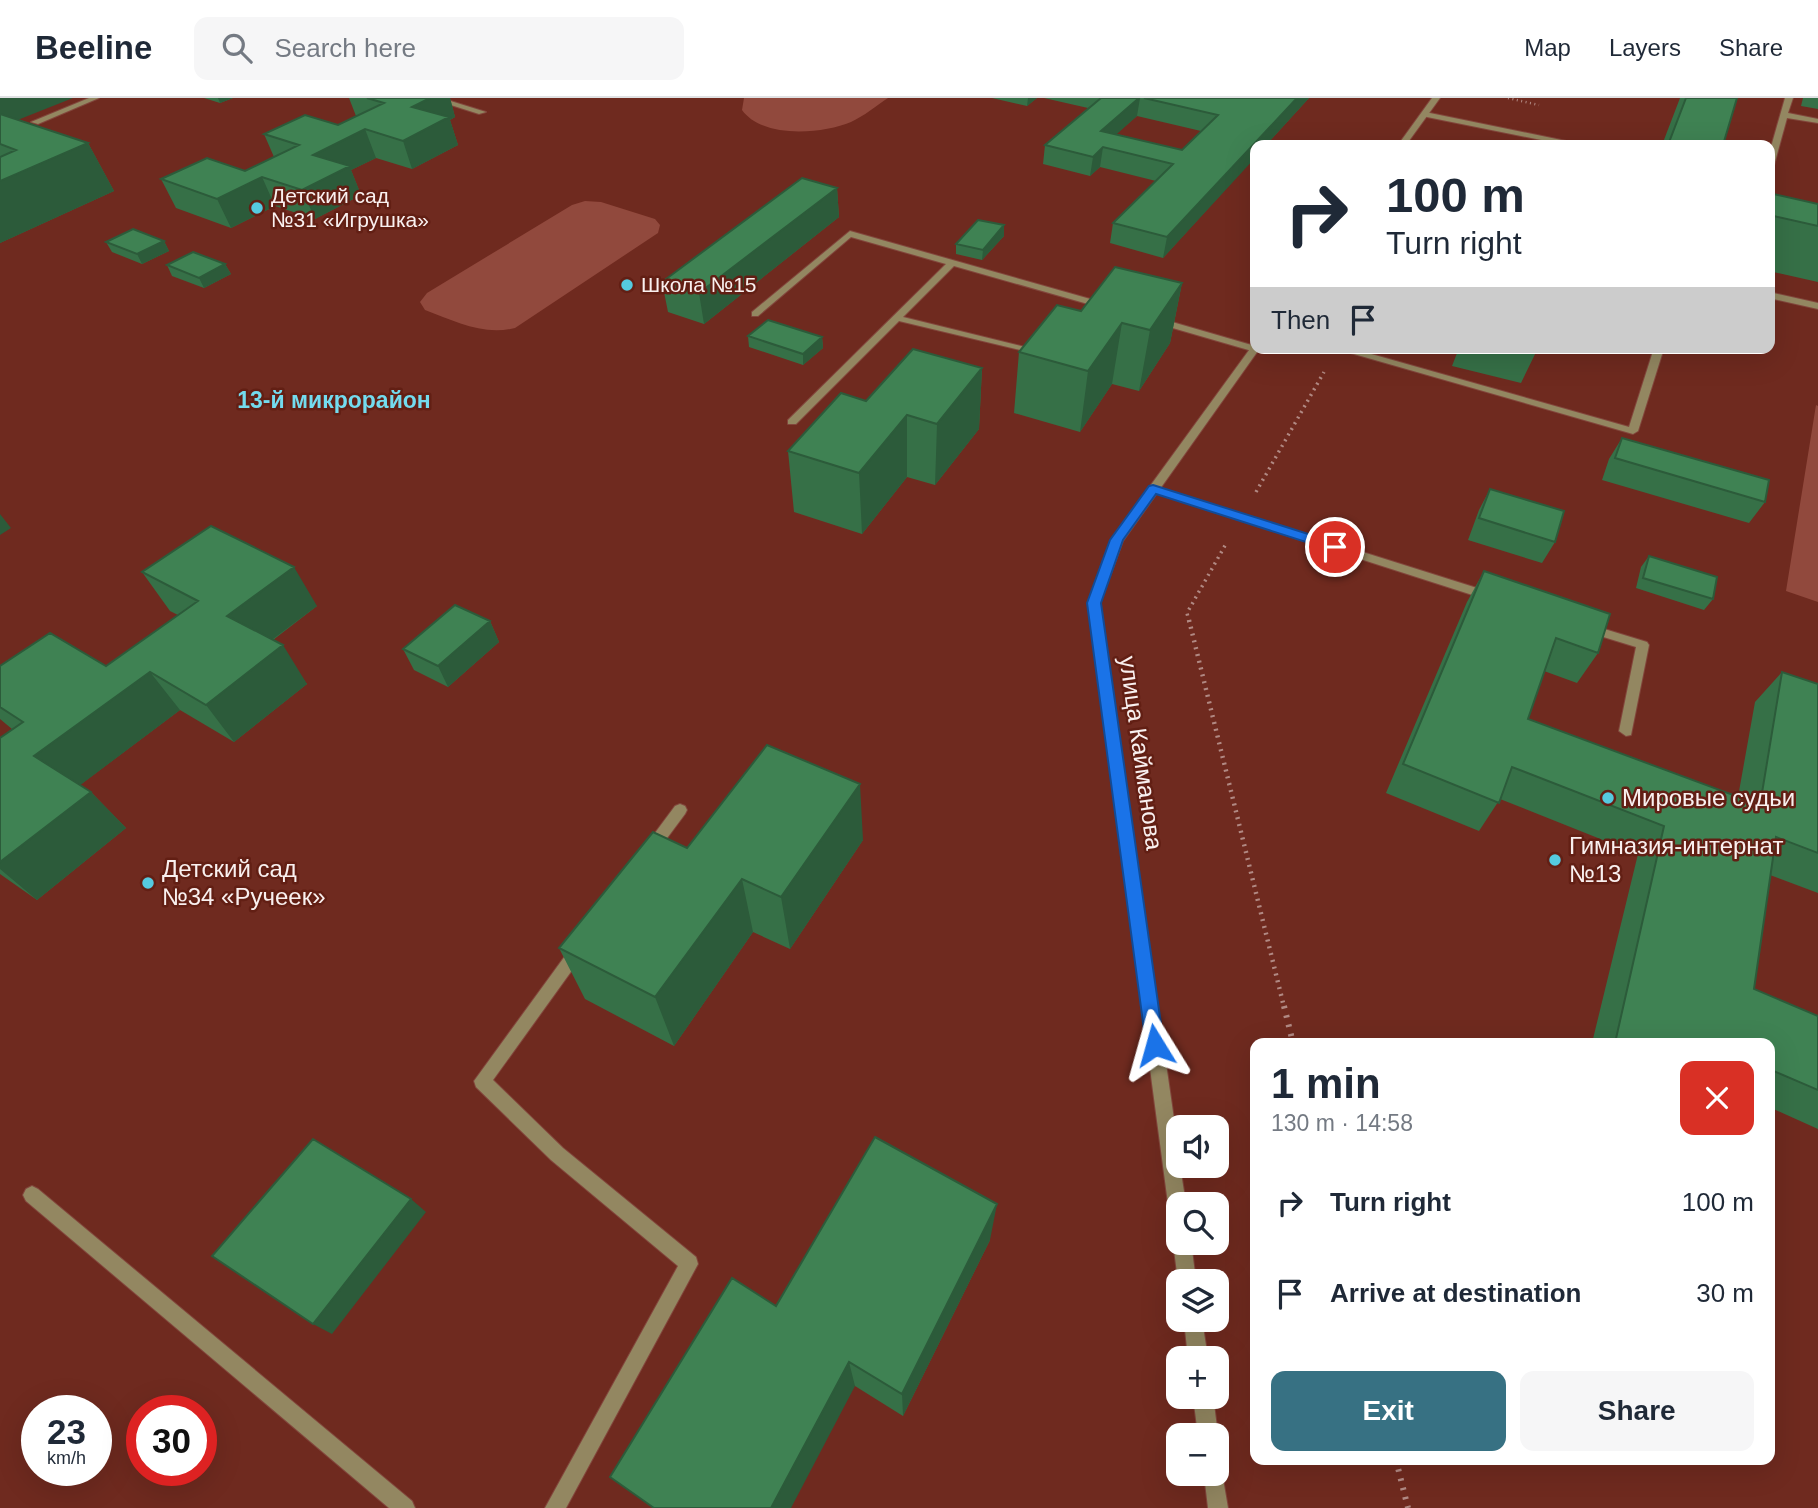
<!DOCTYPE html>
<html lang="en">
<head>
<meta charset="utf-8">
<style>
  body { margin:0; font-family:Arial,sans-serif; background:#f6f6f7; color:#1f2937; height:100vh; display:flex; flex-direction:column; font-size:26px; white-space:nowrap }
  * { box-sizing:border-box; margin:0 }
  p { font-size:23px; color:#747a83 }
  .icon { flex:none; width:38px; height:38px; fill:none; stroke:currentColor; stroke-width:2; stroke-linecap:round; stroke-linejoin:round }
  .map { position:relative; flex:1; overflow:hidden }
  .side { position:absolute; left:1250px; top:940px; width:525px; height:427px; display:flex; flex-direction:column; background:#fff; border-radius:14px; box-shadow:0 7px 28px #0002 }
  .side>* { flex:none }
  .top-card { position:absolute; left:1250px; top:42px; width:525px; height:214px; border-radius:14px; box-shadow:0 7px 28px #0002; background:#fff; color:#1f2937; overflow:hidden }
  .tools { position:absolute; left:1166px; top:1017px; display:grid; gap:14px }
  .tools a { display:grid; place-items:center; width:63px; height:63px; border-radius:14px; background:#fff; box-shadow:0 7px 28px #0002; font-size:35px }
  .speed { position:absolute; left:21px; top:1297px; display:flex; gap:14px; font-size:35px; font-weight:700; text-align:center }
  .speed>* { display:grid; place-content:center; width:91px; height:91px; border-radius:50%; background:#fff; box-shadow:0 7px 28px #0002; line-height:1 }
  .speed small { font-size:18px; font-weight:400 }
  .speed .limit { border:10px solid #d22; background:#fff; color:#111 }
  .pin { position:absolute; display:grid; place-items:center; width:60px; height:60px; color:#fff; margin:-30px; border:4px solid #fff; border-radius:50%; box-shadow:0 2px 7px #0007 }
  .me { position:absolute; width:77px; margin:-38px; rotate:352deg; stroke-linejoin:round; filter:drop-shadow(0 0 5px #0008) }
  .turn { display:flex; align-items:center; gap:24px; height:147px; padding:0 21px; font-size:32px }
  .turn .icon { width:91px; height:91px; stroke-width:2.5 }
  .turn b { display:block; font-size:49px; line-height:60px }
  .then { display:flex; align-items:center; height:66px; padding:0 21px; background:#0003; gap:14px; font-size:26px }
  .round { display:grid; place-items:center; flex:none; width:74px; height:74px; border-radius:14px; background:#f6f6f7 }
  .overview { display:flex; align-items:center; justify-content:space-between; height:119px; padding:0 21px }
  h1 { font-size:42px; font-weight:700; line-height:52px }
  .cta { display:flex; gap:14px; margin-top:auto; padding:14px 21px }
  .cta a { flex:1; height:80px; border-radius:14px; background:#377183; color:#fff; font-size:28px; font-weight:700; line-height:80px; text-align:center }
  .cta a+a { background:#f6f6f7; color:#1f2937 }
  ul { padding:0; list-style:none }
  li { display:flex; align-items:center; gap:21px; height:91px; padding:0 21px }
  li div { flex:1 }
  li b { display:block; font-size:26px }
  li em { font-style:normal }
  header { display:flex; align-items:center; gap:42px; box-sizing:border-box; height:98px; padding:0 35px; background:#fff; border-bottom:2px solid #e0e1e3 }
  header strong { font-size:33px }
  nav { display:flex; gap:38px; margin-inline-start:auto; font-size:24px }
  .search { width:490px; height:63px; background:#f6f6f7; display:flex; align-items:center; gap:18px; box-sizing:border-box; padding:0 24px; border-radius:14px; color:#747a83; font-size:26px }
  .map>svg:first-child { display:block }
  .green { fill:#91493d }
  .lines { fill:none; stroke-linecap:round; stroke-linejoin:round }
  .lane-casing { stroke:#82463c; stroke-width:2 }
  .street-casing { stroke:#82463c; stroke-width:2 }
  .path-far3 { stroke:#b18983; stroke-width:2.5; stroke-dasharray:1 3.5; stroke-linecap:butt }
  .path-far2 { stroke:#b18983; stroke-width:3.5; stroke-dasharray:2 4.5; stroke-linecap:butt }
  .path-far1 { stroke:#b18983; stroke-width:4.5; stroke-dasharray:2 5; stroke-linecap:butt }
  .path { stroke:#b18983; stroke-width:6; stroke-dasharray:2.5 7; stroke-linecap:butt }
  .lane { fill:#938761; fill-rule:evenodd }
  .street { fill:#938761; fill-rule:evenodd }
  .wall { fill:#367047; fill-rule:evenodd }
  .shaded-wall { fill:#2c5b3a }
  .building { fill:#3f8253; stroke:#2c5b3a; stroke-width:2 }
  .route { fill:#1a73e8; stroke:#114b97; stroke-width:2 }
  .poi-dot { fill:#55cadf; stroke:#621f14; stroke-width:2.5 }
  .labels { text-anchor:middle; stroke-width:5; stroke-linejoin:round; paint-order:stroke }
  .far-poi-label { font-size:21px; fill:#f9f0ef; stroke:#621f14; text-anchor:start }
  .far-quarter-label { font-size:23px; font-weight:bold; fill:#73dbee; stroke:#621f14 }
  .street-label { font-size:24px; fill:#f9f0ef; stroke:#621f14 }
  .poi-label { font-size:24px; fill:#f9f0ef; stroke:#621f14; text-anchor:start }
</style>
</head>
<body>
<header>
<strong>Beeline</strong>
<div class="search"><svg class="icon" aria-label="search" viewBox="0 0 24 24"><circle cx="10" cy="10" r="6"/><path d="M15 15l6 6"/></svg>Search here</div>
<nav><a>Map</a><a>Layers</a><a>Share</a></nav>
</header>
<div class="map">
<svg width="1818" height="1410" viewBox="0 0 1818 1410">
  <rect width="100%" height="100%" fill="#6f2a1f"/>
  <!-- green -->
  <path class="green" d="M744 0H888C876 8 864 18 851 24 822 36 763 41 742 12Z
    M585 103 601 104 655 121 660 127 658 135 515 230C483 238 455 223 425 212L420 204 427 195 572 107Z
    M1816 307 1818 308V504L1786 493Z"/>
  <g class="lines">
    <!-- lane casing -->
    <g class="lane-casing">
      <path id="lane" d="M89 0H99L38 26 31 24Z
        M429 0H441L486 14 479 16Z
        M1785 0H1793L1788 15 1818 21V25L1787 20 1773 71 1769 73V56Z
        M1425 14 1576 45 1580 47H1566L1422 18 1421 16Z
        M850 133 1108 206 1110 208 1102 210 954 168 903 219 1041 253V257L899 223 796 326H788V322L946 166 851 139 758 218H752V214Z
        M1769 194 1818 205V211L1769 200Z
        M1155 219 1255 248V250L1260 251 1252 253 1152 224 1150 222Z
        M1333 250H1350L1629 329 1654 250H1664L1638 333 1633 336Z
        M1153 388 1496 496 1498 499 1496 502H1488L1149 393V389Z
        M1588 526 1647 544 1649 547 1631 637 1626 638 1619 633 1636 549 1584 533 1582 530Z
        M680 706 685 708 687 712 685 716 656 755H646L644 751 646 747 675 708Z
        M578 845 583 847 586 852 583 857 493 982 563 1050 696 1159 698 1166 566 1410H545L678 1168 551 1062 476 989 474 983 573 847Z
        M32 1088 38 1091 412 1403 415 1410H389L26 1103 23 1097 26 1091Z"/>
    </g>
    <!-- street casing -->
    <g class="street-casing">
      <path id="street" d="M1432 0H1440L1406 47H1398Z
        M1255 247V250H1260L1123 443 1100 505 1178 1049V1068H1180L1186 1106H1178V1122L1172 1119 1169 1113 1088 505 1113 439 1252 248Z
        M1178 1137V1144H1191L1196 1183H1178L1173 1144Z
        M1184 1222H1202L1208 1260H1188Z
        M1193 1298H1213L1218 1337 1216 1341V1337H1198Z
        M1216 1367 1221 1369 1228 1410H1208L1204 1376H1216Z"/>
    </g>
    <!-- path-far3 -->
    <path class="path-far3" d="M1508 0 1539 7"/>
    <!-- path-far2 -->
    <path class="path-far2" d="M1256 394 1324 274
      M1189 524 1187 515 1227 444"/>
    <!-- path-far1 -->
    <path class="path-far1" d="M1189 522 1284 909"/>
    <!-- path -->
    <path class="path" d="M1284 908 1293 945
      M1396 1362 1408 1410"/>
    <!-- lane -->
    <use href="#lane" class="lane"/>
    <!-- street -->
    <use href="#street" class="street"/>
  </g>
  <!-- wall -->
  <path class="wall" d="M0 0 18 22 88 45 114 93 0 145Z
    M204 0H233L220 5Z
    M349 0H450L455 19 450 22 458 47 412 71 376 60 351 72 361 97 315 121 275 108 231 130 176 110 161 81 245 73 274 59 264 36 338 27 356 18Z
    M992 0H1037L1027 8Z
    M1044 0H1309L1163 160 1110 145 1113 125 1156 83 1100 69 1090 78 1043 66 1045 47 1088 10ZM1137 18 1201 33 1182 52 1116 36Z
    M1680 0H1737L1723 47H1662Z
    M1803 0H1818V11L1801 8Z
    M837 90 839 119 704 226 668 214 662 184Z
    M1769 95 1818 106V184L1769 173Z
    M1004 127V138L982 162 956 156V146Z
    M164 143 169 153 142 166 112 154 106 144Z
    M225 166 231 176 204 190 172 178 167 167Z
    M1182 185 1170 245 1139 293 1112 286 1080 334 1014 315 1019 254 1081 213Z
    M748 238 822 239 823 250 803 267 749 249Z
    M1459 250H1538L1521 285 1452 268Z
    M982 270 979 331 935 387 907 379 862 436 794 414 788 353 866 303Z
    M1622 340 1765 404 1749 425 1602 382 1609 361Z
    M1490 391 1555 444 1542 465 1468 442 1479 412Z
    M1649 458 1713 501 1704 512 1636 490 1641 469Z
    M1484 473 1598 555 1577 585 1544 573 1528 621 1738 699 1755 604 1782 574 1818 586V795L1770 777 1754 891 1818 918V1031L1769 1009V945H1592L1638 756 1500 701 1479 733 1386 695 1467 504Z
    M142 474 317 508 273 542 307 586 234 644 180 612 80 687 91 694 126 730 37 802 0 776V640L12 631 0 621V568H106L178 517 170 513Z
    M490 523 499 544 448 589 414 572 403 551Z
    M863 742 790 851 753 834 674 948 585 901 559 850 687 750Z
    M990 1142 903 1318 855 1288 776 1208Z"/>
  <!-- shaded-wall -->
  <path class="shaded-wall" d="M0 0H73L0 29Z
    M218 0H233L220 5Z
    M430 0H450L455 19 450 22 458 47 412 71 403 43 412 9Z
    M1028 0H1037L1027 8Z
    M1139 0H1140L1137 18 1099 52 1101 33Z
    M1297 0H1309L1266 47H1255V60L1163 160 1167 139Z
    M365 31 376 60 351 72 361 97 315 121 302 92 313 57Z
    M88 45 114 93 0 145V83Z
    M1103 49 1100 69 1090 78 1093 59Z
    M262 79 275 108 231 130 217 101Z
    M837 90 839 119 704 226 699 195Z
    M1004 127V138L982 162 983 152Z
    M164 143 169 153 142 166 137 156Z
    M225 166 231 176 204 190 199 180Z
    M1182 185 1170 245 1139 293 1150 232Z
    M1122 225 1112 286 1080 334 1088 273Z
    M822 239 823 250 803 267V256Z
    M982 270 979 331 935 387 937 326Z
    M907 317V379L862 436 859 375Z
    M0 416 11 430 0 437Z
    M294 469 317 508 253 556 227 518Z
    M490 523 499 544 448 589 438 568Z
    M283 547 307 586 234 644 206 607Z
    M150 574 180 612 71 694 34 658Z
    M860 686 863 742 790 851 781 799Z
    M91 694 126 730 37 802 0 771V764Z
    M742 781 753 834 674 948 655 899Z
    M411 1101 426 1114 332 1236 313 1226Z
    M997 1106 990 1142 903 1318 902 1296Z
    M849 1264 855 1288 791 1410H771Z"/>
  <!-- building -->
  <path class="building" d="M367 0H430L412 9 449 19 403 43 365 31 313 57 350 68 302 92 262 79 217 101 161 81 207 60 245 73 299 47 264 36 305 17 338 27 384 5Z
    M1101 0H1139L1101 33 1182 52 1218 17 1144 0H1297L1167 139 1113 125 1173 66 1103 49 1093 59 1045 47Z
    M1686 0H1737L1723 47H1668Z
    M0 16 88 45 0 83V59L16 52 0 46Z
    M802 80 837 90 699 195 662 184Z
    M1769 95 1818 106V128L1769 117Z
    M978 122 1004 127 983 152 956 146Z
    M133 131 164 143 137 156 106 144Z
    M193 154 225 166 199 180 167 167Z
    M1115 169 1182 185 1150 232 1122 225 1088 273 1019 254 1057 207 1081 213Z
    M768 222 822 239 803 256 748 238Z
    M1519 250H1538L1536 255Z
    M913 251 982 270 937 326 907 317 859 375 788 353 841 295 866 303Z
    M1622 340 1769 382 1765 404 1615 360Z
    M1490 391 1564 413 1555 444 1479 420Z
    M211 428 294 469 227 518 283 547 206 607 150 574 34 658 91 694 0 764V640L23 624 0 609V568L50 535 106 568 198 503 142 474Z
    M1649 458 1717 479 1713 501 1643 480Z
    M1484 473 1610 516 1598 555 1556 540 1528 621 1760 707 1782 574 1818 586V755L1776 739 1754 891 1818 918V992L1769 971V945H1615L1664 728 1512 669 1499 705 1403 666Z
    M455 507 490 523 438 568 403 551Z
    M767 647 860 686 781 799 742 781 655 899 559 850 653 734 687 750Z
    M875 1039 997 1106 902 1296 849 1264 771 1410H654L610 1379 732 1180 776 1208Z
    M313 1041 411 1101 313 1226 212 1158Z"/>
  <!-- route -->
  <path class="route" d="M1153 387 1340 446 1342 449 1340 452H1331L1156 396 1123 442 1101 505 1164 947 1162 953 1155 956 1148 953 1146 947 1087 505 1110 442 1149 388Z"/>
  <!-- markers -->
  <g class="poi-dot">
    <circle cx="257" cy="110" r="7"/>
    <circle cx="627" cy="187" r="7"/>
    <circle cx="1608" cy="700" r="7"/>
    <circle cx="1555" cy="762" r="7"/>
    <circle cx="148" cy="785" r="7"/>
  </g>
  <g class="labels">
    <!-- far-poi labels -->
    <g class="far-poi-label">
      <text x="271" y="105">Детский сад<tspan x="271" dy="24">№31 «Игрушка»</tspan></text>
      <text x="641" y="194">Школа №15</text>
    </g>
    <!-- far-quarter labels -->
    <g class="far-quarter-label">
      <text x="334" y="310">13-й микрорайон</text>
    </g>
    <!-- street labels -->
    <g class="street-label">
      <text transform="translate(1141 655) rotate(82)" y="8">улица Кайманова</text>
    </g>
    <!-- poi labels -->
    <g class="poi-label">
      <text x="1622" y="708">Мировые судьи</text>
      <text x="1569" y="756">Гимназия-интернат<tspan x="1569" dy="28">№13</tspan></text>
      <text x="162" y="779">Детский сад<tspan x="162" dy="28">№34 «Ручеек»</tspan></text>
    </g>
  </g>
</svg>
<div class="tools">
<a><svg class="icon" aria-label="sound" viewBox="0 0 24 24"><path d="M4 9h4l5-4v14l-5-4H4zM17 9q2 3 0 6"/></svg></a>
<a><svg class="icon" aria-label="search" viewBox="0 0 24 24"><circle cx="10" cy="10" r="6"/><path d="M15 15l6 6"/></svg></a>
<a><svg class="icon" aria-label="layers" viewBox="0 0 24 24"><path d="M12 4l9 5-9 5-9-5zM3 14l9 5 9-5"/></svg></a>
<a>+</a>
<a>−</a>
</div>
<div class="speed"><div>23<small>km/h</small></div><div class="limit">30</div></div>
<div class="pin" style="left:1335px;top:449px;background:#d93025"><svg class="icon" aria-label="arrive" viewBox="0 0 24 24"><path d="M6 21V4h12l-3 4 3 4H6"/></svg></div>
<svg class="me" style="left:1155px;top:947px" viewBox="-20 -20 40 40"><path d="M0-17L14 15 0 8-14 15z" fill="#1a73e8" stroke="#fff" stroke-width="4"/></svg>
<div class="top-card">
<div class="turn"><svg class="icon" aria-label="right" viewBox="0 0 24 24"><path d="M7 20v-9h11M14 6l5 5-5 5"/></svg><div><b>100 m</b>Turn right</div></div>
<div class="then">Then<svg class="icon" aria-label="arrive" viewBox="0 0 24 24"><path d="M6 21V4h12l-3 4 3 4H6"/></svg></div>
</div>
<section class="side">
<div class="overview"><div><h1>1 min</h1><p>130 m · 14:58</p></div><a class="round" style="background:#d93025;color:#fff"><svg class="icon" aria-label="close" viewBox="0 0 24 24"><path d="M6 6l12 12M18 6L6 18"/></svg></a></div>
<ul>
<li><svg class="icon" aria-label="right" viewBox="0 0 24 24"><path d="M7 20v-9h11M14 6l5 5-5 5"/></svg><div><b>Turn right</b></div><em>100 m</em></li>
<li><svg class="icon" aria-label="arrive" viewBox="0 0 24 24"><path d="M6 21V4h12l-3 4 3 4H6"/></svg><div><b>Arrive at destination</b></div><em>30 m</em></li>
</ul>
<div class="cta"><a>Exit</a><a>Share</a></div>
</section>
</div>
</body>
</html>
